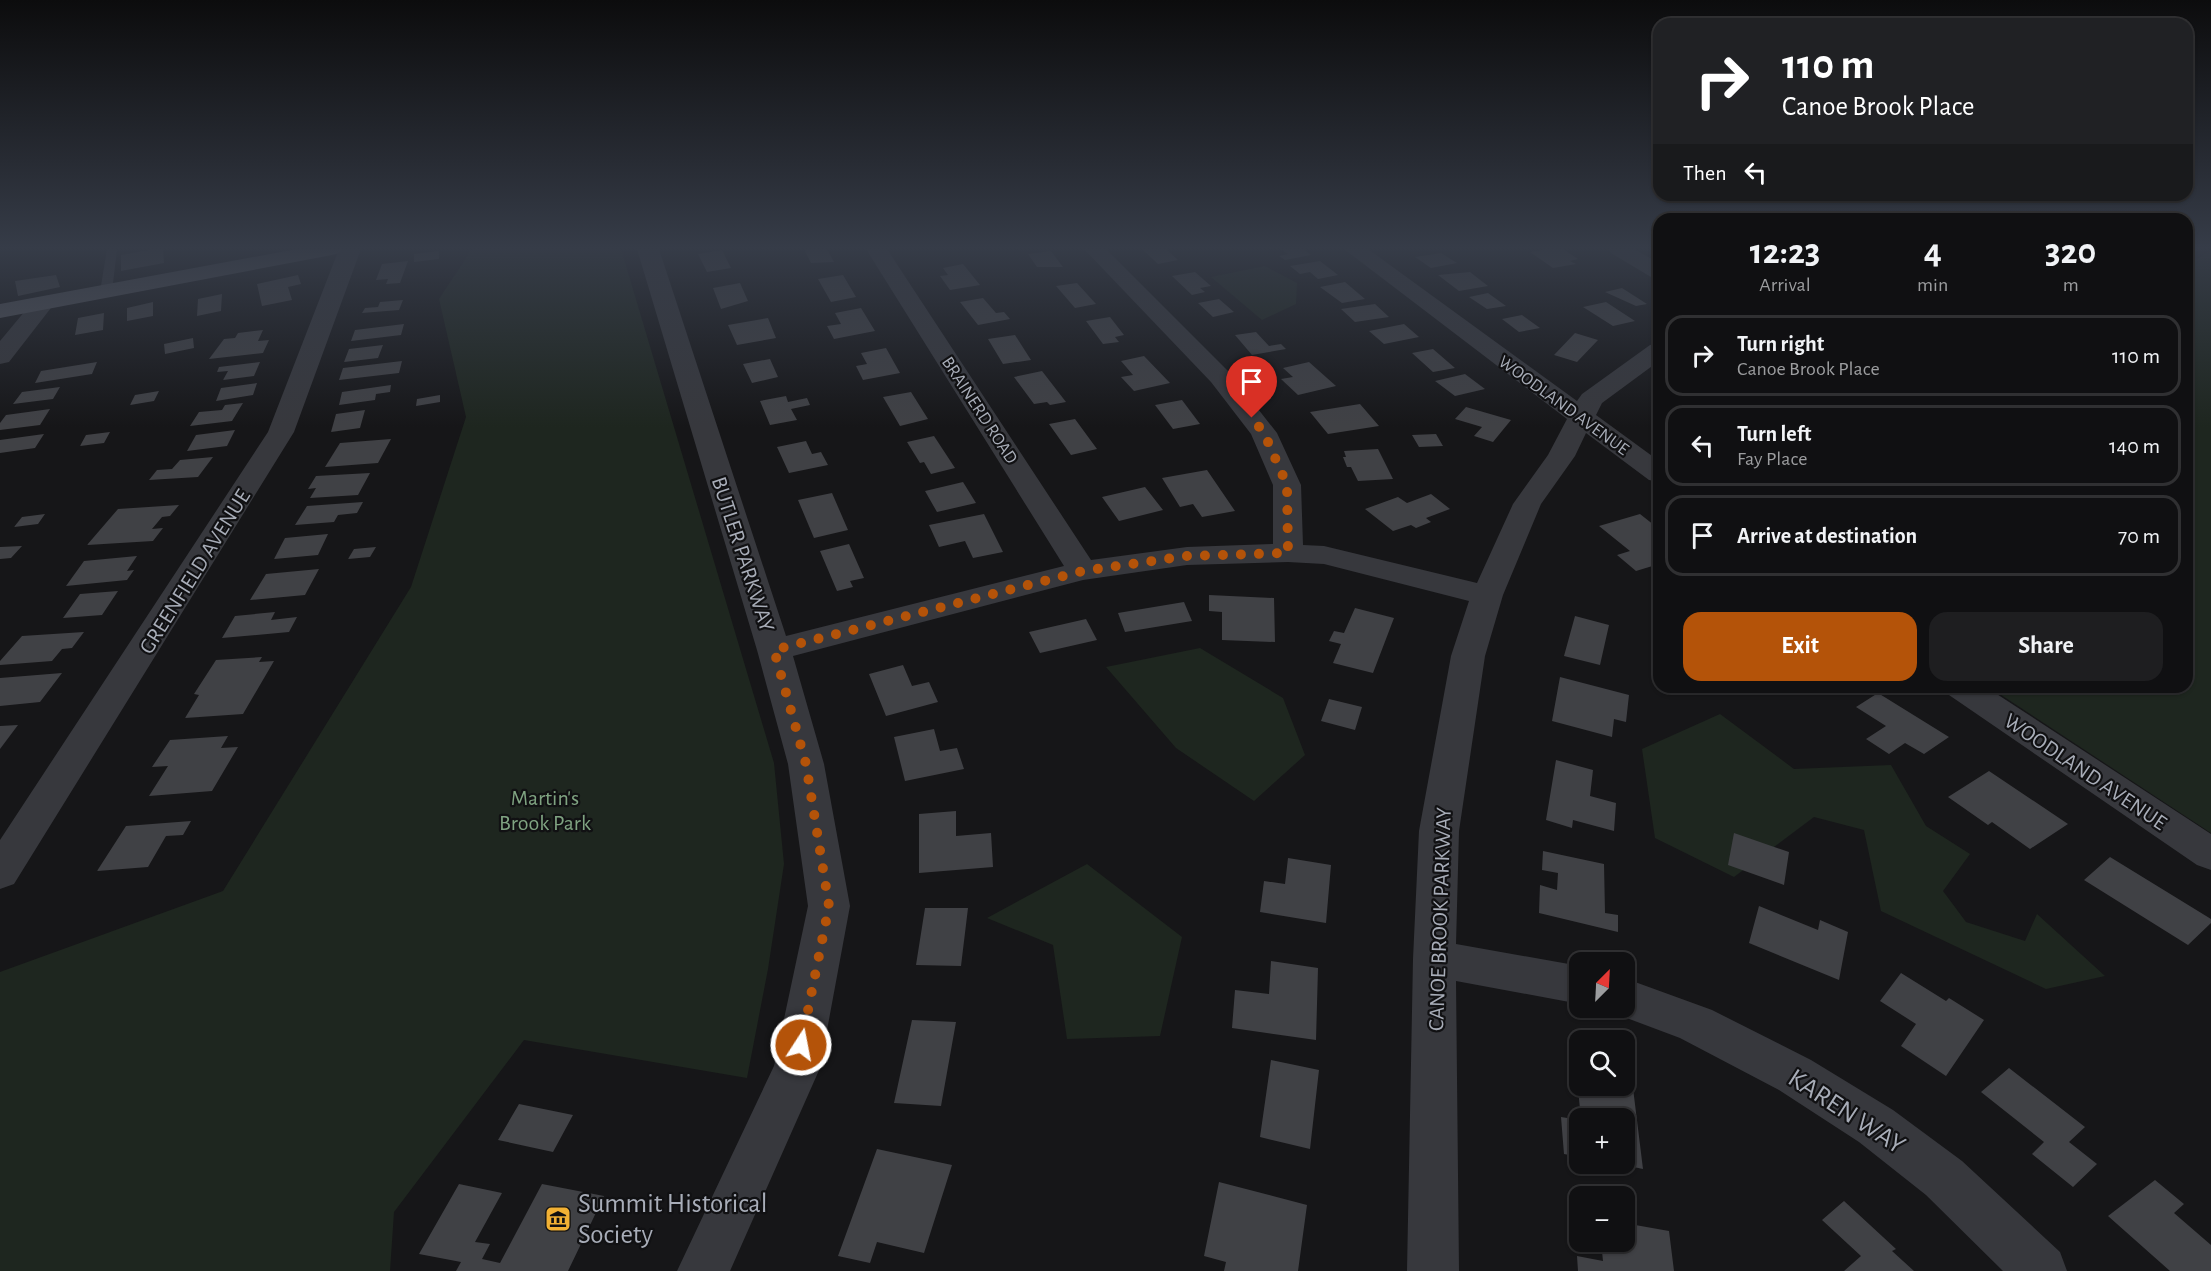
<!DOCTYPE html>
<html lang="en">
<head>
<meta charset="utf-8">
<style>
  body { margin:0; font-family:"Alegreya Sans",sans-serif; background:#1e1e20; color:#f1f3f6; height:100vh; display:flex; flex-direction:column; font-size:22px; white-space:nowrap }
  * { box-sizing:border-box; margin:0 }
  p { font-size:20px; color:#9c9d9f }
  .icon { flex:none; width:33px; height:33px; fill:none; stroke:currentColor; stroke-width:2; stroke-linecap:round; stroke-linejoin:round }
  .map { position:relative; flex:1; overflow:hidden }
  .details { position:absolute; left:1653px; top:213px; width:540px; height:480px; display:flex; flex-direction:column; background:#101012; border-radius:18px; box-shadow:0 2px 4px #0004,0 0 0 2px #303032 }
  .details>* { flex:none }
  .banner { position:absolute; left:1653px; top:18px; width:540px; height:183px; border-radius:18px; box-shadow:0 2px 4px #0004,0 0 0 2px #303032; background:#202124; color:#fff; overflow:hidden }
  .needle { width:39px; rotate:24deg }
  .controls { position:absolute; left:1569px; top:952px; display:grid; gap:12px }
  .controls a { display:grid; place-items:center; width:66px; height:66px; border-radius:12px; background:#101012; box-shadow:0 2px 4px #0004,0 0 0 2px #303032; font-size:30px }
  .pin { position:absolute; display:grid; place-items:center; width:51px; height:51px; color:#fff; margin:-62px -26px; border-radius:50% 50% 50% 0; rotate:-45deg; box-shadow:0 0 6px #0007 }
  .pin .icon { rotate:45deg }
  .me { position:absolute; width:66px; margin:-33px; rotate:11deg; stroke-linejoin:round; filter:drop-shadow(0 0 4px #0008) }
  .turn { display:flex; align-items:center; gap:21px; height:126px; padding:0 30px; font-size:27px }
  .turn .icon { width:78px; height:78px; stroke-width:2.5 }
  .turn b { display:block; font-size:42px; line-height:51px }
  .then { display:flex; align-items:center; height:57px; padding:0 30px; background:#0003; gap:12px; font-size:22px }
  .eta { display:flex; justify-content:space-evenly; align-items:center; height:102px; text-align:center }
  .eta b { font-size:36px; font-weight:600; line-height:42px }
  .primary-button { display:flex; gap:12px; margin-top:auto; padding:12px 30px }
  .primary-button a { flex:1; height:69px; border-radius:18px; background:#b45309; color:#fff; font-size:24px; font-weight:600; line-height:69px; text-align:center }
  .primary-button a+a { background:#1e1e20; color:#f1f3f6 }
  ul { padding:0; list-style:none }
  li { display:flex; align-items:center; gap:18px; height:81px; margin:0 12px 9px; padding:0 18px; border:3px solid #303032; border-radius:18px }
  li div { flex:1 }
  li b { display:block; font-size:22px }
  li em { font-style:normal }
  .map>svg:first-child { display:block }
  .green { fill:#1e261f }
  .building { fill:#404145 }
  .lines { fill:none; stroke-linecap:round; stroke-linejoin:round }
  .lane { fill:#37383d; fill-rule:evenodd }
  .street { fill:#37383d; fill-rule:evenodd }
  .primary { fill:#53555c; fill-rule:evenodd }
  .route { stroke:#b45309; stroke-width:10; stroke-dasharray:0 18 }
  .labels { text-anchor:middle; stroke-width:4.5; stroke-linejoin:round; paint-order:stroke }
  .far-street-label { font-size:18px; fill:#a8adb8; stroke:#111113 }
  .street-label { font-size:22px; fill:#a8adb8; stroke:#111113 }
  .park-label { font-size:22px; fill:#7fa381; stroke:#111113 }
  .near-street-label { font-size:27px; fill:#a8adb8; stroke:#111113 }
  .near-poi-label { font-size:27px; fill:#a8adb8; stroke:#111113; text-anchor:start }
</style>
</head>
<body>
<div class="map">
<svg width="2211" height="1271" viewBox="0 0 2211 1271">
  <rect width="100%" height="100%" fill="#161618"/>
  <!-- green -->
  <path class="green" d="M472 249H621L774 763 784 864 768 969 747 1078 524 1040 394 1212 390 1271H0V972L223 891 411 587 466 417 439 299Z
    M2211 250V833L1989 687H2187V265Z
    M1265 266 1297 283 1296 304 1262 320 1211 277Z
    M1200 648 1283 698 1305 755 1254 801 1176 748 1106 667Z
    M1720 714 1794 769 1891 765 1926 826 1970 854 1943 891 1966 922 2025 941 2037 914 2105 976 2046 989 1881 911 1864 830 1814 817 1734 877 1655 838 1642 749Z
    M1087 864 1182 937 1160 1036 1067 1039 1053 945 987 918Z"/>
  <!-- building -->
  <path class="building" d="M154 249H163L164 263 121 271V255Z
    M804 249H827L834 262 811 263Z
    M1142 249H1166L1178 260 1158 264Z
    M1281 249H1303L1311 255 1285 260 1279 256 1288 254Z
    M1547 249H1563L1578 259 1570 261 1576 264 1553 268 1530 252Z
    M722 250 731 268 707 272 698 254Z
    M439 251V259L414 262V254Z
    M1051 251 1063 267H1037L1028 254Z
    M1441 253 1457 263 1431 268 1415 257Z
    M408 261 400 283 386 284 388 279 376 280 382 264Z
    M1320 261 1338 275 1318 279 1310 272 1300 274 1290 266Z
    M963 264 980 285 950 290 940 276 948 275 943 268Z
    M1195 272 1211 286 1200 288 1205 292 1192 295 1172 276Z
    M1470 272 1488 286 1459 291 1438 275Z
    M56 275 60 287 18 296 15 281Z
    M298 275 301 284 288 287 292 300 262 306 257 284Z
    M843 275 856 297 831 302 818 279Z
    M1345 282 1365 299 1342 303 1320 287Z
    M740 283 748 301 721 309 713 288Z
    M1077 283 1096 304 1075 308 1056 286Z
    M1622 288 1647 304 1636 306 1605 292Z
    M1488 293 1506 306 1487 309 1469 297Z
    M222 294 221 311 197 316 198 299Z
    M983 298 996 313 1004 312 1010 319 978 325 960 302Z
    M1219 299 1234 312 1213 317 1198 303Z
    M403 300 399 310 362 313 365 308 378 307 380 302Z
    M153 302V316L127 321V308Z
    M1606 302 1635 321 1613 326 1583 307Z
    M1375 304 1389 317 1355 322 1341 309Z
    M861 308 875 331 834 339 827 326 841 324 835 313Z
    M104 313 103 330 75 335 78 318Z
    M1522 315 1540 328 1519 332 1502 319Z
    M1110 317 1124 335 1115 337 1119 342 1103 344 1086 321Z
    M768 318 776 338 737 345 728 325Z
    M404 324 401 335 351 341 355 330Z
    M1404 324 1419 337 1384 344 1369 331Z
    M263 330 258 341 269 340 263 353 209 359 224 339 235 338 238 333Z
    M1256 332 1269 346 1281 344 1286 349 1252 355 1235 335Z
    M1575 333 1598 340 1577 362 1554 355Z
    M1015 335 1031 360 1003 364 988 339Z
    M193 338 194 348 165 354 164 344Z
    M383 345 378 358 344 362 349 349Z
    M886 348 900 373 863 380 856 366 867 364 861 353Z
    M1433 349 1455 368 1433 372 1412 353Z
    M1144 356 1170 383 1134 391 1121 377 1133 375 1121 361Z
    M770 359 778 377 752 383 743 364Z
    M402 361 399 373 339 380 343 368Z
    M97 362 92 374 35 383 41 371Z
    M260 362 254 376 223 380 228 371 217 372 219 367Z
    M1309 362 1336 386 1298 395 1281 379 1293 377 1283 368Z
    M1042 371 1066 402 1050 405 1047 402 1034 404 1014 377Z
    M1465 374 1485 389 1455 396 1435 381Z
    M257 383 253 395 216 401 221 388Z
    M391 385 390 392 376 394 375 400 339 405 342 392Z
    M60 387 53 399 13 404 22 392Z
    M159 391 154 401 130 405 135 395Z
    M911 392 928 419 900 426 883 397Z
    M440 395V402L416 406 417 399Z
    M786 396 788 402 807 398 810 405 791 409 797 420 770 425 760 401Z
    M1182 400 1200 424 1173 429 1155 405Z
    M243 403 232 421 190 426 199 412 222 410 225 405Z
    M1360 404 1379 426 1328 434 1310 412Z
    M1466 407 1511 420 1493 442 1474 436 1482 427 1455 419Z
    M50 409 40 425 0 430V423L6 415Z
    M365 410 360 428 331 432 336 414Z
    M1075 419 1097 449 1071 455 1049 424Z
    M235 430 227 446 187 451 196 435Z
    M110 432 104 443 80 446 86 435Z
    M44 434 35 448 0 453V440Z
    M1436 434 1443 446 1419 447 1412 435Z
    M934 436 955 468 931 474 924 462 920 463 907 442Z
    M391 439 378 463 325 467 340 443Z
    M806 441 812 454 821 452 828 465 789 473 777 447Z
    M1378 449 1393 479 1358 481 1351 467H1347L1343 457H1346L1344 451Z
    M213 457 198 477 149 480 157 470 172 469 180 460Z
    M1207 470 1235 511 1202 517 1193 504 1180 507 1162 478Z
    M370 473 358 495 310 498 316 488 308 489 316 476Z
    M963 482 976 503 937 512 925 491Z
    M1145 487 1163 510 1119 521 1102 497Z
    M832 493 848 530 814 538 798 500Z
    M1431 494 1450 509 1426 518 1431 522 1416 528 1411 525 1393 531 1365 509 1398 497 1407 503Z
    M363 502 357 513 338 515 334 522 295 525 307 506Z
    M179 505 170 516 162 517 152 529 163 528 153 541 87 545 118 509Z
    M45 514 38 524 14 527 22 517Z
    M984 514 1003 552 973 558 965 541 939 547 929 525Z
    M1640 514 1659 529V564L1636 571 1617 555 1630 551 1599 526Z
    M328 534 318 555 274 559 285 538Z
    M849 544 864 578 850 581 853 587 837 591 820 551Z
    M22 546 11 558 0 559V547Z
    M376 547 370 557 348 559 354 549Z
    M137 556 127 571 134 570 127 580 66 586 84 561Z
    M319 569 305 595 250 600 266 574Z
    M118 591 102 615 63 618 80 594Z
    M1209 595 1274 598 1275 642 1222 640V612L1209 611Z
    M1184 602 1192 621 1125 632 1118 613Z
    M1355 608 1394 618 1373 673 1333 663 1341 644 1329 641 1334 631 1344 633Z
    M275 612 271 620 297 617 289 632 222 638 235 616Z
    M1575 616 1609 625 1600 665 1564 656Z
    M1086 619 1097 640 1040 653 1029 632Z
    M84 632 72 648 62 649 52 661 0 665V661L22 636Z
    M262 657 259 662 274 661 243 714 185 718 199 695 194 694 216 660Z
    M903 665 912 686 929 682 938 702 886 716 869 674Z
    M62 673 40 702 0 706V678Z
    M1560 677 1629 695 1626 722 1614 719 1612 737 1552 721Z
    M1878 693 1949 737 1924 754 1905 743 1889 754 1866 739 1886 726 1856 707Z
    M1329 699 1362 707 1355 730 1321 721Z
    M18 725 0 749V726Z
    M934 729 940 751 957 748 964 769 905 781 894 737Z
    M228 736 221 748 238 747 212 791 149 796 168 766 152 767 170 740Z
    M1556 760 1593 770 1590 796 1616 803 1614 831 1573 820 1572 828 1546 820Z
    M1989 771 2068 824 2030 849 1992 822 1988 825 1948 797Z
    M956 811V836L991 833 993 867 919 873V814Z
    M191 821 183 835 166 836 148 867 97 871 126 826Z
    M1734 833 1789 852 1784 885 1728 865Z
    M1543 851 1604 864 1605 913 1618 915V932L1539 913 1540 885 1557 890 1558 873 1542 870Z
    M2110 857 2211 919V923L2188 945 2084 880Z
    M1288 858 1331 865 1326 923 1260 912 1264 881 1285 884Z
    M1759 906 1818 930 1820 920 1848 932 1839 980 1749 943Z
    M925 908H968L961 966 916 965Z
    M1271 961 1318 968 1316 1040 1232 1028 1235 990 1269 994Z
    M1901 973 1946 1001 1949 998 1984 1020 1946 1076 1901 1046 1916 1024 1880 1001Z
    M912 1020 956 1022 941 1106 894 1103Z
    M1271 1060 1319 1070 1310 1149 1260 1137Z
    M2009 1068 2085 1127 2069 1142 2097 1164 2073 1187 2032 1154 2044 1142 1981 1092Z
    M1624 1071 1631 1072 1643 1169 1624 1165V1119H1581L1577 1079H1580V1086H1624Z
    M519 1104 573 1115 553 1152 498 1140Z
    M1561 1117 1580 1120V1157L1564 1154Z
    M877 1149 952 1165 924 1253 877 1242 870 1263 838 1256Z
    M2155 1180 2184 1204 2174 1213 2211 1245V1271H2170L2108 1216Z
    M1219 1182 1307 1205 1298 1271H1224L1226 1262 1204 1256Z
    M459 1184 502 1193 475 1242 490 1244 482 1259 500 1263 542 1184 604 1196 568 1271H456L461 1262 419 1254Z
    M1844 1201 1896 1249 1892 1251 1914 1271H1844L1861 1256 1822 1220Z
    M1624 1223 1669 1231 1674 1271H1578L1577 1256 1603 1261 1601 1242H1624Z"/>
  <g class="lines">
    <!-- lane -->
    <path class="lane" d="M107 249H117L112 292 106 295 100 292Z"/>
    <!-- street -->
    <path class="street" d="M339 249H361L294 432 14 884 0 889V840L268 432Z
      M637 249H659L786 636 1064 566 866 249H887L1091 560 1187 547 1273 544V485L1251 434 1211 382 1084 249H1106L1229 372 1277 433 1301 485 1303 545 1324 546 1477 583 1513 504 1548 455 1567 419 1344 249H1368L1577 401 1582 394 1650 345 1659 343V361L1602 403 1596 415 1659 461V482L1649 480 1586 433 1575 456 1541 504 1503 595 1485 656 1459 831 1456 944 1580 966V1004L1456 981 1459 1271H1407L1413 959 1419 831 1451 656 1469 601 1324 564 1288 562 1187 565 1083 580 793 656 824 764 850 906 820 1068 730 1271H677L774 1066 808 906 788 764 757 650Z
      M1608 249H1634L1659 263V279L1651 277 1611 253Z
      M43 297 51 299 54 304 9 362 0 364V341L35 299Z
      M1944 687H1986L2211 834V870L2197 865 1949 695Z
      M1624 978 1712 1010 1811 1060 1893 1110 1962 1161 2060 1252 2067 1271H2003L1926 1195 1859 1142 1779 1090 1680 1038 1608 1011 1607 1008H1624Z"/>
    <!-- primary -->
    <path class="primary" d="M297 249H342L339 253 332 255 0 318V304Z"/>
  </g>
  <!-- sky -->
  <linearGradient id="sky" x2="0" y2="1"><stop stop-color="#0c0c0d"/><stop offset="0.58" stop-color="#363c48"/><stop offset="1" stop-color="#363c48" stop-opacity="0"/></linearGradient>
  <rect width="2211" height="427" fill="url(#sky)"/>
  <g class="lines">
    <!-- route -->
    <path class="route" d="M801 1045 829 906 806 764 774 650 1083 571 1187 556 1288 553 1287 485 1264 433 1252 418"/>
  </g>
  <!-- icons -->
  <defs>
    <g id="museum-square" transform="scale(1.35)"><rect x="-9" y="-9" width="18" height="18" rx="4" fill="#f2b134" stroke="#111113"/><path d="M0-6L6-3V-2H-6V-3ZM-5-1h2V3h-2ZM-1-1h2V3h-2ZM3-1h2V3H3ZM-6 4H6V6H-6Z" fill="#111"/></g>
  </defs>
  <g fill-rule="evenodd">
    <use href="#museum-square" x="558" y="1219"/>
  </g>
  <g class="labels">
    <!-- far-street labels -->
    <g class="far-street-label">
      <text transform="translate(1564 405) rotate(36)" y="6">WOODLAND AVENUE</text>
      <text transform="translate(980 410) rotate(57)" y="6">BRAINERD ROAD</text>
    </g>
    <!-- street labels -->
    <g class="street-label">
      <text transform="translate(744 554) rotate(72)" y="8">BUTLER PARKWAY</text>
      <text transform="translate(194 571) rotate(-58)" y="8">GREENFIELD AVENUE</text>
      <text transform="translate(2086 771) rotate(34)" y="8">WOODLAND AVENUE</text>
      <text transform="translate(1439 919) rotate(-88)" y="8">CANOE BROOK PARKWAY</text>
    </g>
    <!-- park labels -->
    <g class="park-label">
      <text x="545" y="805">Martin's<tspan x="545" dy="25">Brook Park</tspan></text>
    </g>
    <!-- near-street labels -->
    <g class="near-street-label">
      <text transform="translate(1847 1111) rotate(33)" y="9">KAREN WAY</text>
    </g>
    <!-- near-poi labels -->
    <g class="near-poi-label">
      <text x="578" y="1212">Summit Historical<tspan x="578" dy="31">Society</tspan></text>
    </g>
  </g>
</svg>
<div class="controls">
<a><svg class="needle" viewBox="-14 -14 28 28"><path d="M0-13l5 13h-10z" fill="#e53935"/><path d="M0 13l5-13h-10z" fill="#9c9d9f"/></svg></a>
<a><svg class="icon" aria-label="search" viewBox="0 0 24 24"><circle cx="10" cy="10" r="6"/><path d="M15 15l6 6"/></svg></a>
<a>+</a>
<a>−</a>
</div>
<div class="pin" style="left:1252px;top:418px;background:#d93025"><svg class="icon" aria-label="arrive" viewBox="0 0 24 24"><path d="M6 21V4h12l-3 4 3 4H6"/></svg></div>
<svg class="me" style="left:801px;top:1045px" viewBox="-20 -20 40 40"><circle r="17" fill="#b45309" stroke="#fff" stroke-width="3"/><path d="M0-11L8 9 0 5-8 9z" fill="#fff"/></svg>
<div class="banner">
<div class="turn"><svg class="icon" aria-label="right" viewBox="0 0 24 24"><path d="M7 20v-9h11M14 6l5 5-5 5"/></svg><div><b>110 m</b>Canoe Brook Place</div></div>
<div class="then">Then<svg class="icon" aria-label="left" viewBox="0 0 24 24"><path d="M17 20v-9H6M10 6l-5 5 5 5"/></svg></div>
</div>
<section class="details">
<div class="eta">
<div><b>12:23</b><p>Arrival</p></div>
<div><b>4</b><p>min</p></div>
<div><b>320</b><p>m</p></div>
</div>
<ul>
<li><svg class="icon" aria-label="right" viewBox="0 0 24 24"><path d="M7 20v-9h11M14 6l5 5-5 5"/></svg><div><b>Turn right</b><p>Canoe Brook Place</p></div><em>110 m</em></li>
<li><svg class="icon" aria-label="left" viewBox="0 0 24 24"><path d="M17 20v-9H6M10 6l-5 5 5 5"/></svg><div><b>Turn left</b><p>Fay Place</p></div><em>140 m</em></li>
<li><svg class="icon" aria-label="arrive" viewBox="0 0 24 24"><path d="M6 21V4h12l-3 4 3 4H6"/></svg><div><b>Arrive at destination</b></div><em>70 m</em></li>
</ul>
<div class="primary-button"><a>Exit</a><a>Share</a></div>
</section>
</div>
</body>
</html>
